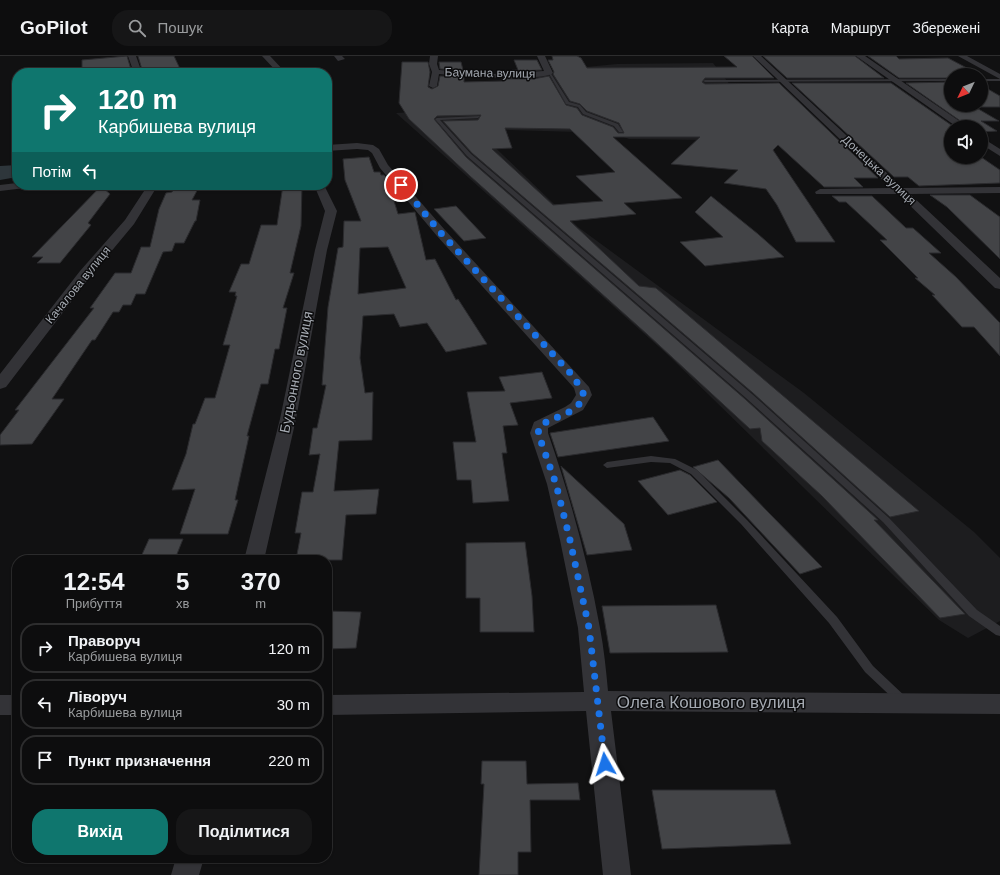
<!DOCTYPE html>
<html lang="uk">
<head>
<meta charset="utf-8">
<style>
  body { margin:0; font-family:Helvetica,sans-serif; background:#161617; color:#f1f3f6; height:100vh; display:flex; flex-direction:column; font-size:15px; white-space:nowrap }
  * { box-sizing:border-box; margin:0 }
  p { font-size:13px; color:#9a9c9e }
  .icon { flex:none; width:22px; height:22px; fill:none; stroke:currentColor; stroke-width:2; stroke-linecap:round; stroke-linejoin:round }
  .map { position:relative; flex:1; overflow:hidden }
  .side { position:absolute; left:12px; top:499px; width:320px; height:308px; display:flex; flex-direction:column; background:#0d0d0e; border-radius:16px; box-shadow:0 1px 3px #0004,0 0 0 1px #2d2d2e }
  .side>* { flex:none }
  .hud { position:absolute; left:12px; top:12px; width:320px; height:122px; border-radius:16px; box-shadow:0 1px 3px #0004,0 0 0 1px #2d2d2e; background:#0f766e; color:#fff; overflow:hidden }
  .needle { width:26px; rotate:227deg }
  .fabs { position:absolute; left:944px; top:12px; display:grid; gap:8px }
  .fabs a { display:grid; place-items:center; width:44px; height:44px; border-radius:50%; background:#0d0d0e; box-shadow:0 1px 3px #0004,0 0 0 1px #2d2d2e; font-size:20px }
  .pin { position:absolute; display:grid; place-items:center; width:34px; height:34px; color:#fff; margin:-17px; border:2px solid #fff; border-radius:50%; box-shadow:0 1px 4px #0007 }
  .me { position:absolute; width:44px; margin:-22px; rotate:354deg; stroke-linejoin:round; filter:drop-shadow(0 0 3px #0008) }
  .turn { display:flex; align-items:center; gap:14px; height:84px; padding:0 20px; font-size:18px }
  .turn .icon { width:52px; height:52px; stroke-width:2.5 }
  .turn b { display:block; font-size:28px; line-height:34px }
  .then { display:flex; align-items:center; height:38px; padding:0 20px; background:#0003; gap:8px; font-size:15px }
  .eta { display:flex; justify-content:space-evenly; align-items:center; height:68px; text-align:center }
  .eta b { font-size:24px; font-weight:800; line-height:28px }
  .button { display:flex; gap:8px; margin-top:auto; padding:8px 20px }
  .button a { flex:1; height:46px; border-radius:16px; background:#0f766e; color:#fff; font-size:16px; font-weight:800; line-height:46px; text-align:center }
  .button a+a { background:#161617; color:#f1f3f6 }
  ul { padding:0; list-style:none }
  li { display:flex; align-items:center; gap:12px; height:50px; margin:0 8px 6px; padding:0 12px; border:2px solid #2d2d2e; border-radius:16px }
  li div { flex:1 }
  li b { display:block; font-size:15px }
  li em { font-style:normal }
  header { display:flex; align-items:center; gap:24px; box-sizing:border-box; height:56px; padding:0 20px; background:#0d0d0e; border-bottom:1px solid #2d2d2e }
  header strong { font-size:19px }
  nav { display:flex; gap:22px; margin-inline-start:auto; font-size:14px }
  .search { width:280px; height:36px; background:#161617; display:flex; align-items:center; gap:10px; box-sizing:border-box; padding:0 14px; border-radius:16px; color:#9a9c9e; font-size:15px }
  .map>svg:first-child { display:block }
  .built { fill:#1d1d1f }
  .water { fill:#2e363b }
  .building { fill:#434447; stroke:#2b2b2e; fill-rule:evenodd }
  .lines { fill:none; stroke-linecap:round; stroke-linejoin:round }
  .service { fill:#333337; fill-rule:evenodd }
  .minor { fill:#333337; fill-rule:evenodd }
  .route { stroke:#1a73e8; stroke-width:7; stroke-dasharray:0 12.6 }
  .labels { text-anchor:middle; stroke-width:3; stroke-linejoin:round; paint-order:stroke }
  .far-street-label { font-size:12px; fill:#a4a9b1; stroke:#0c0c0d }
  .street-label { font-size:14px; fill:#a4a9b1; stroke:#0c0c0d }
  .near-street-label { font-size:17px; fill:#a4a9b1; stroke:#0c0c0d }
</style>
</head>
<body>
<header>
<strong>GoPilot</strong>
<div class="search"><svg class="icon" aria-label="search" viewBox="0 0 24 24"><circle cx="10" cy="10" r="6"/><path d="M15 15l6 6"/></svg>Пошук</div>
<nav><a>Карта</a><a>Маршрут</a><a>Збережені</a></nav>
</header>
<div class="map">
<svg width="1000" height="819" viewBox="0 0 1000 819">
  <rect width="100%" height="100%" fill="#111112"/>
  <!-- built -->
  <path class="built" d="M713 7 774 85 629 83 613 77 476 73 578 171 804 337 974 476 1000 502V565L968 582 939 564 667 298 396 57 450 54 503 28 500 21 553 18 555 14 617 8Z"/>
  <!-- water -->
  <path class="water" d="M17 109V121L0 124V110Z"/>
  <!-- building -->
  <path class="building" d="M127 0 132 17H82V4Z
    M138 0H174L182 17H143Z
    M552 0H577L581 2 587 12 737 11 724 0H752L774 22H705L702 26 705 28 779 27 878 122H854L863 131H824L778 89 773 94 835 186H796L777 149 766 133 724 127 738 114 671 108 700 81H613L682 142 624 147 636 158 570 165 639 230 656 232 919 455 890 461 753 337 472 97 443 65 478 64 481 59 437 60 434 63 466 101 745 343 878 464H874L965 558 940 562 822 440 762 385 760 372 750 373 648 279 470 120 409 63 399 47 402 6H428L430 16 428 31 432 33 438 30 440 20 464 21V26L505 25V23H533L549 20 566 49 577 52 582 59 613 71 618 77H624L619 67 587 55 580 48 570 45 553 18 554 16 548 4H553ZM505 72 570 73 615 116 576 120 603 145 553 149 492 93 512 92Z
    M763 0H855L884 22H787Z
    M868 0H896L899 3 948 2 980 19H951V22H899Z
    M514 4H537L542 14 512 15V14H518Z
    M439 6H461L463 14 440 13Z
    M951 26V49H981V29L1000 40V51H975L999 65H981L997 75 981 76V71H969L906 27Z
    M792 27H891L954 71H951V76H945L951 80V101H981L1000 114V127L919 130 908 121H894Z
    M369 101 374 116H380L381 119H384L387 122 398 158 415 156 426 204 435 203 456 244 458 243 487 288 446 296 427 267 400 271 394 258 363 260 360 302 365 337 373 336 372 384 339 385 334 435 379 433 376 458 346 459 342 504H296L301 477H295L302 436H313L320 398 309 399 313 372H317L326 329H322L328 251 338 192 343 191 344 165H361L345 124 343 103ZM388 191 406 232 358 238 360 192Z
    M178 129H200L192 144H200L196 165H195L184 187H175L172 195 163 196 145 238H136L131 249H123L119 256H113L95 284H92L52 343H64L32 388 0 389V379L19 354H15L94 252H90L115 217H131L141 191H150L159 153 166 137 172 136Z
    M283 129H302L301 170 290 217H294L283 252H287L279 293H275L268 328H261L247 380H249L235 444H238L228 478H180L195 433 172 434 186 398 193 368H195L205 342H215L230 289H223L237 240H235L236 236H229L241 208H249L261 169H277Z
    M101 130 110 138 88 167 91 169 60 207H37L43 201H32Z
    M930 139H970L1000 161V203L947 151Z
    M711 140 758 178 784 201 705 210 680 186 723 181 695 156Z
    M832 140H872L906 172H913L941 197H929L956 221 1000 267V300L974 271H962L932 239H935L915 222H918L880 184H887L846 146H839Z
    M456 150 486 182 464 185 434 153Z
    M542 316 552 342 510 347 518 369 503 370 507 397H502L509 445 473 447 471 424H457L453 386H476L467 336 505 335 499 321Z
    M653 361 669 385 558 401 550 377Z
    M718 404 769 457 822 511 800 518 729 442 693 411Z
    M561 410 624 468 632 494 587 499Z
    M680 414 690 419 717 446 668 459 638 425Z
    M149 483H183L175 503H140Z
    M525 486 532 540 534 576H480V542H466V487Z
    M716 549 728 596 610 597 602 550Z
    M327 555 361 556 356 592 327 593Z
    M482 705H526L527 728 578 727 580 744H530L531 796H518V819H479L484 728H481Z
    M652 734H775L791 788 662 793Z"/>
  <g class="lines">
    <!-- service -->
    <path class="service" d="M548 16H550L569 46 580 49 586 56 618 68 623 76H619L614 70 583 58 578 51 566 48Z
      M951 23V25L705 26 703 25 705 24Z
      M981 23H1000V25H981Z
      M480 60 478 62 440 64 471 98 752 338 889 462 977 554 1000 570V580L996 579 969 560 883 466 746 342 467 100 435 63 437 62Z
      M651 400 675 403 697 414 747 464 837 561 873 610 908 643 910 646 908 649 904 651 900 649 865 616 829 567 741 468 691 418 670 407 651 406 607 412 603 409 607 406Z"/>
    <!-- minor -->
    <path class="minor" d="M128 0H136L142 17H134Z
      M262 0H270L286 17H278Z
      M334 0H342L345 3 338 5Z
      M430 0H438L437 8 439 14 493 18 544 15 537 0H545L553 17C542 26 458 20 439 18L437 30 433 32 429 30 432 16 429 8Z
      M753 0H761L903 132 1000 131V137L910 138 1000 222V233L995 232 898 138H816L815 136 820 133 891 132Z
      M856 0H865L968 71H957Z
      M958 0H967L1000 18V23Z
      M981 81 1000 93V100L981 88Z
      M357 87 373 89 379 93 388 109 445 174 589 331 592 339 583 354 548 372V377C570 440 588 506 600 572 604 593 606 614 608 635L1000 638V658L611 655 631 819H603L586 655 327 659V639L584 636 578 572 560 484 547 428 530 377 534 366 565 351 571 347 576 339 574 332 437 180 380 112 372 97 368 94 357 93 327 95V89Z
      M17 127V129H30L25 132 0 135V129Z
      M148 129H158L134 168 90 221 6 331 0 333V318L80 215 125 164Z
      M314 129H324L337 155 327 194 296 363 264 504H244L280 363 315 194 325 155Z
      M0 639H17V659H0Z
      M176 802H204L199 819H171Z"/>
  </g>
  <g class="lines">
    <!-- route -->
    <path class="route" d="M401 129 441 177 574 321 584 339C579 358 553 360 540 370L538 377 556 428 570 484 589 572 605 708"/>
  </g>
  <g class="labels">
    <!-- far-street labels -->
    <g class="far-street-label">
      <text transform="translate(490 17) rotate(1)" y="4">Баумана вулиця</text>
      <text transform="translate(879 114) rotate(43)" y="4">Донецька вулиця</text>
      <text transform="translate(78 229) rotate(-51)" y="4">Качалова вулиця</text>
    </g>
    <!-- street labels -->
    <g class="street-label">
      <text transform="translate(296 316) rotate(-79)" y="5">Будьонного вулиця</text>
    </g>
    <!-- near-street labels -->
    <g class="near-street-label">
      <text x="711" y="652">Олега Кошового вулиця</text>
    </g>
  </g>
</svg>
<div class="fabs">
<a><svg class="needle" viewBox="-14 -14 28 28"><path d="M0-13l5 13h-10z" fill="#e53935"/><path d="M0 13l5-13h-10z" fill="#9a9c9e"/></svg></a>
<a><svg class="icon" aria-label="sound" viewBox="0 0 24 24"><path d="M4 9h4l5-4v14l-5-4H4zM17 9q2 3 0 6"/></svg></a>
</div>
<div class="pin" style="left:401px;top:129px;background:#d93025"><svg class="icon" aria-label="arrive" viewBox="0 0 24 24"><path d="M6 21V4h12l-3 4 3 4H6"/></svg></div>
<svg class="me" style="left:605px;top:708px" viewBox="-20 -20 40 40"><path d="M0-17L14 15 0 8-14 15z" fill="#1a73e8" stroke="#fff" stroke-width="4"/></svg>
<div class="hud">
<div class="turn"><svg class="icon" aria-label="right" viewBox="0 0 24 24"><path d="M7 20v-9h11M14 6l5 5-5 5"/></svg><div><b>120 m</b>Карбишева вулиця</div></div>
<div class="then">Потім<svg class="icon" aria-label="left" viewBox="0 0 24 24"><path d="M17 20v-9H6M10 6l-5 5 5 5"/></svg></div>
</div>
<section class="side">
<div class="eta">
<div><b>12:54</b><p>Прибуття</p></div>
<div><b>5</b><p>хв</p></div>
<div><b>370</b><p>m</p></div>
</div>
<ul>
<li><svg class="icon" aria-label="right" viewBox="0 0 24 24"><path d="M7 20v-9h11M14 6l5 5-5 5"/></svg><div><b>Праворуч</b><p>Карбишева вулиця</p></div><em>120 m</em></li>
<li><svg class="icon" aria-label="left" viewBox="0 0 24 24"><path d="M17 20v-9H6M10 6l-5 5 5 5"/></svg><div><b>Ліворуч</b><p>Карбишева вулиця</p></div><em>30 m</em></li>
<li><svg class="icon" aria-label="arrive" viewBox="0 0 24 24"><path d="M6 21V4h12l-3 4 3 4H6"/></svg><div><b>Пункт призначення</b></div><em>220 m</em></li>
</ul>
<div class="button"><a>Вихід</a><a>Поділитися</a></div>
</section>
</div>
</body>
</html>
